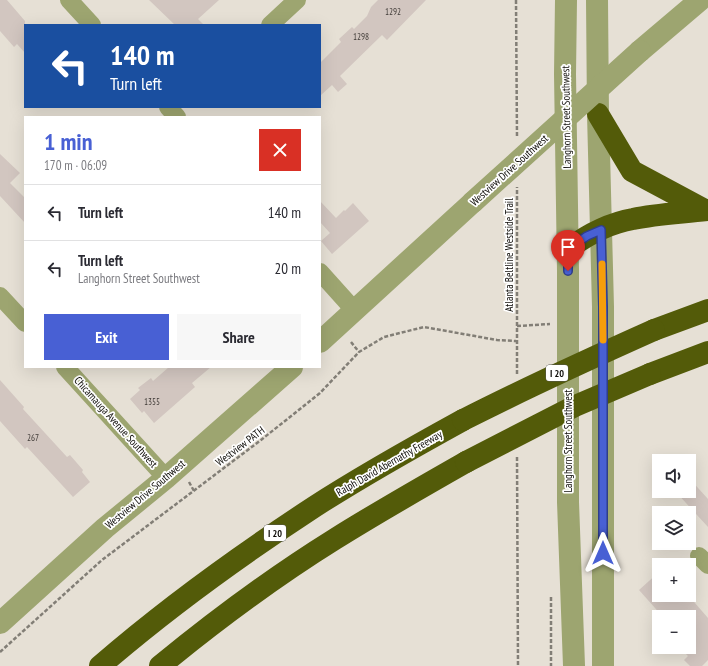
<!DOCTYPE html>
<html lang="en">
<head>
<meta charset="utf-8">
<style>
  body { margin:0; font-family:"PT Sans Narrow",sans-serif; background:#f7f7f7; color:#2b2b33; height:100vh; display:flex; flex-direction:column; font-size:15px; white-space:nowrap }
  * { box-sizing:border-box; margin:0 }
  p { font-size:13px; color:#7c7c81 }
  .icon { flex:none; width:22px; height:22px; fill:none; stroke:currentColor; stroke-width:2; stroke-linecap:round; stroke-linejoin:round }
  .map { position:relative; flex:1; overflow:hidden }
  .side { position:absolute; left:24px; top:116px; width:297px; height:252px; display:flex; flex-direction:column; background:#fff; border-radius:0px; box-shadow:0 4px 16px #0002 }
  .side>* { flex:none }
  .banner { position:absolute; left:24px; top:24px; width:297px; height:84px; border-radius:0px; box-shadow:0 4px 16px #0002; background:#1a4fa0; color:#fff; overflow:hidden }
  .tools { position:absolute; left:652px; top:454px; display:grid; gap:8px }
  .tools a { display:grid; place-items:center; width:44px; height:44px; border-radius:0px; background:#fff; box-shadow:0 4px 16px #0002; font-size:20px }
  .pin { position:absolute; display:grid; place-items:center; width:34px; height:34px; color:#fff; margin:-41px -17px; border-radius:50% 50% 50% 0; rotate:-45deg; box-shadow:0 0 4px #0007 }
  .pin .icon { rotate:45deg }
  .me { position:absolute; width:44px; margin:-22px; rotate:0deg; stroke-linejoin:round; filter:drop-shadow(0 0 3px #0008) }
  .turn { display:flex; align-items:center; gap:14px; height:84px; padding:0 20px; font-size:18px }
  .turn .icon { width:52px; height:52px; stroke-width:2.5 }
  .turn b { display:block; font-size:28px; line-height:34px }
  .round { display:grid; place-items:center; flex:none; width:42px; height:42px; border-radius:0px; background:#f7f7f7 }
  .summary { display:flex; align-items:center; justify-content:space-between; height:68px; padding:0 20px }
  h1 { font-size:24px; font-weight:700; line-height:30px; color:#4860d4 }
  .button { display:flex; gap:8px; margin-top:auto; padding:8px 20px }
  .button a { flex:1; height:46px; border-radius:0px; background:#4860d4; color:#fff; font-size:16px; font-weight:700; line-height:46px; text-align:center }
  .button a+a { background:#f7f7f7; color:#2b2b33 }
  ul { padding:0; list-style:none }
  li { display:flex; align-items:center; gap:12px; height:56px; padding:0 20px; border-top:1px solid #e1e1e2 }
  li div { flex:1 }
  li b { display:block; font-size:15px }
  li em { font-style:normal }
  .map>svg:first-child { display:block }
  .building { fill:#d2c6c0 }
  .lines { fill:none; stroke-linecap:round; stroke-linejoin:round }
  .path { stroke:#827e76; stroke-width:2.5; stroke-dasharray:4 2; stroke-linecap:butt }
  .minor { stroke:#9da570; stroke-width:18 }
  .tertiary { stroke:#9da570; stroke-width:22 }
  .motorway { stroke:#535b09; stroke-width:22 }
  .tertiary-bridge { stroke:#9da570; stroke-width:22 }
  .motorway-bridge { stroke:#535b09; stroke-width:22 }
  .route-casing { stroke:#2f3e8a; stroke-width:10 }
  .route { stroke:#4860d4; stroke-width:7 }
  .slow { stroke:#f59e0b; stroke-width:7 }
  .labels { text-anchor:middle; stroke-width:3.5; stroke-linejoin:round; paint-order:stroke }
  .number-label { font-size:9px; fill:#403b37 }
  .shield { fill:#fff; stroke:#575653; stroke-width:1 }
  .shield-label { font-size:10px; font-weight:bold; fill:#0f0d09 }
  .street-label { font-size:11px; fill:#0f0d09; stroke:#fff }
</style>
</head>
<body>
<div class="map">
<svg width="708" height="666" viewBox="0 0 708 666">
  <rect width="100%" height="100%" fill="#e6e0d5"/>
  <!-- building -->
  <path class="building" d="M0 0H7L25 21V53L17 44 14 47 0 31Z
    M149 0H219L198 19 204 25H175Z
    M378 0H426L387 40 382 35 340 76 347 84 338 92 332 85 320 96V63L341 42 339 39 352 27 354 29 367 16 371 7Z
    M0 154 20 173 10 183 25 198V223L0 196Z
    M320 201 336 218 344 210 345 211 353 203 369 221 332 254 321 241 330 233 320 222Z
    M169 367H211L192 383 195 387 154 423 144 411 142 413 130 399 140 390 138 388 151 378 153 381Z
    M0 380 24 407 23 409 67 457 70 455 83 470 82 472 90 482 73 497 27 447 25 449 0 421Z
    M689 478 708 499V527L675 491H689Z
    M659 572V595H688L708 618V660L702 666H690L684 660 688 656 683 651 687 647H689V617H663L639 590Z"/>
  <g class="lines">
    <!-- path -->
    <path class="path" d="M516 0 517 138
      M517 326 550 324
      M351 342 359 352
      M517 374V187
      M517 457 518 666
      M189 482 194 491
      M551 597V666
      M0 652 102 560 261 440 320 393 359 352 384 337 424 327 497 340 516 341"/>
    <!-- minor -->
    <path class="minor" d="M69 0 92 25
      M270 25 297 0
      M168 107 177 117
      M320 272 355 311
      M0 296 25 323
      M65 367 166 478
      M699 556 708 565"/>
    <!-- tertiary -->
    <path class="tertiary" d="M566 0 565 74 568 271V502L574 666
      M597 0 598 114 603 307V666
      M640 51 700 0
      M320 342 473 202
      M0 623 105 528 166 478 292 367"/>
    <!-- motorway -->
    <path class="motorway" d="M598 114 632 171 705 210
      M568 249C587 235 610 223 633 219 657 214 682 213 707 210
      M654 330 708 310
      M650 374 708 352
      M100 666C167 608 239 556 314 507 362 476 412 448 463 420
      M160 666C216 620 274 577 335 539 378 512 422 487 466 462"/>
    <!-- tertiary-bridge -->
    <path class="tertiary-bridge" d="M473 202 640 51"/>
    <!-- motorway-bridge -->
    <path class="motorway-bridge" d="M463 420C526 388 589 359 654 330
      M466 462 575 406 650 374"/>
  </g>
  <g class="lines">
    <!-- route casing -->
    <g class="route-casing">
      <path id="route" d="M568 271V249L587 236 601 230 603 307V553"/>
    </g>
    <!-- route -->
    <use href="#route" class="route"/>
    <!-- slow -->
    <path class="slow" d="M602 264 603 340"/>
  </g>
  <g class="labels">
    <!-- number labels -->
    <g class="number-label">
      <text x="393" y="15">1292</text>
      <text x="361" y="40">1298</text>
      <text x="152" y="405">1355</text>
      <text x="33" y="441">267</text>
    </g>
    <!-- shield labels -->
    <g class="shield">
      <rect x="546" y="365" width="22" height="16" rx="3"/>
      <rect x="264" y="525" width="22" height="16" rx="3"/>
    </g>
    <g class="shield-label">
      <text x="557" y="377">I 20</text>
      <text x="275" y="537">I 20</text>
    </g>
    <!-- street labels -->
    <g class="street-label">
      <text transform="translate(566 117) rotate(-91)" y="4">Langhorn Street Southwest</text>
      <text transform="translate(509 170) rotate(-42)" y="4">Westview Drive Southwest</text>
      <text transform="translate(509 255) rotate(-90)" y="4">Atlanta Beltline Westside Trail</text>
      <text transform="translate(116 422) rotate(48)" y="4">Chicamauga Avenue Southwest</text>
      <text transform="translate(568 441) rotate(-90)" y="4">Langhorn Street Southwest</text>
      <text transform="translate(240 446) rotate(-37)" y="4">Westview PATH</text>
      <text transform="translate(389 463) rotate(-30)" y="4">Ralph David Abernathy Freeway</text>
      <text transform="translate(145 494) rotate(-40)" y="4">Westview Drive Southwest</text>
    </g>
  </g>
</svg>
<div class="tools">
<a><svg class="icon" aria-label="sound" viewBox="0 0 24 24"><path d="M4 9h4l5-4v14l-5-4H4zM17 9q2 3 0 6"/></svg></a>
<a><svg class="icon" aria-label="layers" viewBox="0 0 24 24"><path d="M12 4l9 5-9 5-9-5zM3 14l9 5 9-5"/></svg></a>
<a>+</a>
<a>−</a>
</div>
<div class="pin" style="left:568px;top:271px;background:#d93025"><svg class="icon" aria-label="arrive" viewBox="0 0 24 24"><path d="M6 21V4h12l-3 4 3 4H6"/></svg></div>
<svg class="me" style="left:603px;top:553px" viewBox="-20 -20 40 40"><path d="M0-17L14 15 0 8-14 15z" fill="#4860d4" stroke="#fff" stroke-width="4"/></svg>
<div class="banner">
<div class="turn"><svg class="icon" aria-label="left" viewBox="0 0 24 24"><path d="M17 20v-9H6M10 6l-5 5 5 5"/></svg><div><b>140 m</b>Turn left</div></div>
</div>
<section class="side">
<div class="summary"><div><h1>1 min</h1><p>170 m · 06:09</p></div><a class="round" style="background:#d93025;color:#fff"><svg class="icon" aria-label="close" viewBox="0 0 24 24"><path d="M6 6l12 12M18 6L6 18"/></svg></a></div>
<ul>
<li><svg class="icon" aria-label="left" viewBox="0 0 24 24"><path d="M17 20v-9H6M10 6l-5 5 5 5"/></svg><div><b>Turn left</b></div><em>140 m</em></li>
<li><svg class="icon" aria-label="left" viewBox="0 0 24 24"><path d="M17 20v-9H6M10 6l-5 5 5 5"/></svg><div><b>Turn left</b><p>Langhorn Street Southwest</p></div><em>20 m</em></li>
</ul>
<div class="button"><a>Exit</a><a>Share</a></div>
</section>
</div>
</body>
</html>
